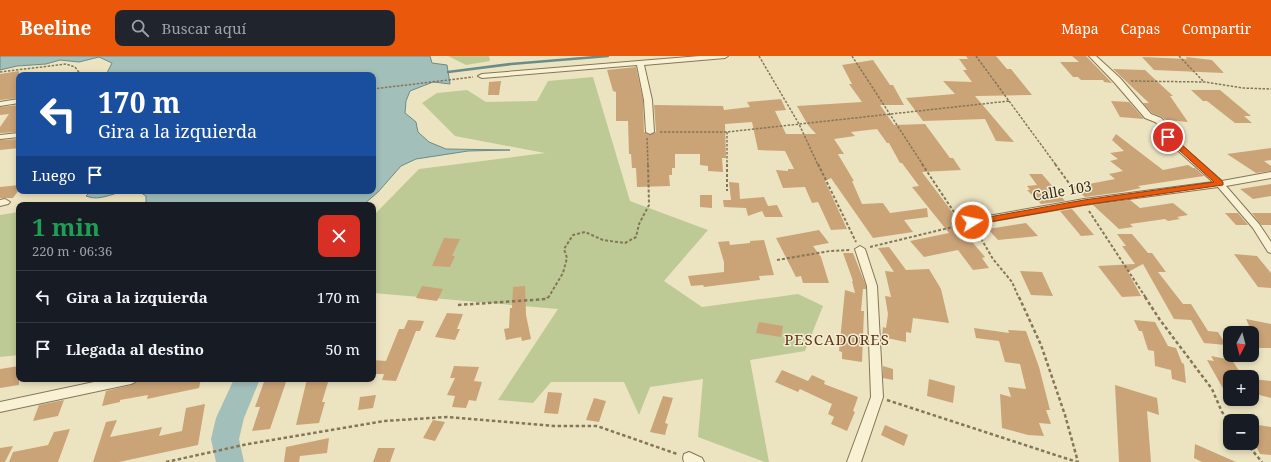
<!DOCTYPE html>
<html lang="es">
<head>
<meta charset="utf-8">
<style>
  body { margin:0; font-family:"Noto Serif",serif; background:#20242c; color:#f1f3f6; height:100vh; display:flex; flex-direction:column; font-size:15px; white-space:nowrap }
  * { box-sizing:border-box; margin:0 }
  p { font-size:13px; color:#9ea1a6 }
  .icon { flex:none; width:22px; height:22px; fill:none; stroke:currentColor; stroke-width:2; stroke-linecap:round; stroke-linejoin:round }
  .map { position:relative; flex:1; overflow:hidden }
  .side { position:absolute; left:16px; top:146px; width:360px; height:180px; display:flex; flex-direction:column; background:#171b24; border-radius:8px; box-shadow:0 2px 6px #0003 }
  .side>* { flex:none }
  .hud { position:absolute; left:16px; top:16px; width:360px; height:122px; border-radius:8px; box-shadow:0 2px 6px #0003; background:#1a4fa0; color:#fff; overflow:hidden }
  .needle { width:26px; rotate:186deg }
  .tools { position:absolute; left:1223px; top:270px; display:grid; gap:8px }
  .tools a { display:grid; place-items:center; width:36px; height:36px; border-radius:8px; background:#171b24; box-shadow:0 2px 6px #0003; font-size:20px }
  .pin { position:absolute; display:grid; place-items:center; width:34px; height:34px; color:#fff; margin:-17px; border:2px solid #fff; border-radius:50%; box-shadow:0 1px 4px #0007 }
  .me { position:absolute; width:44px; margin:-22px; rotate:80deg; stroke-linejoin:round; filter:drop-shadow(0 0 3px #0008) }
  .turn { display:flex; align-items:center; gap:14px; height:84px; padding:0 16px; font-size:18px }
  .turn .icon { width:52px; height:52px; stroke-width:2.5 }
  .turn b { display:block; font-size:28px; line-height:34px }
  .then { display:flex; align-items:center; height:38px; padding:0 16px; background:#0003; gap:8px; font-size:15px }
  .round { display:grid; place-items:center; flex:none; width:42px; height:42px; border-radius:8px; background:#20242c }
  .summary { display:flex; align-items:center; justify-content:space-between; height:68px; padding:0 16px }
  h1 { font-size:24px; font-weight:700; line-height:30px; color:#1e9e55 }
  ul { padding:0; list-style:none }
  li { display:flex; align-items:center; gap:12px; height:52px; padding:0 16px; border-top:1px solid #363941 }
  li div { flex:1 }
  li b { display:block; font-size:15px }
  li em { font-style:normal }
  header { display:flex; align-items:center; gap:24px; box-sizing:border-box; height:56px; padding:0 20px; background:#ea580c; color:#fff }
  header strong { font-size:19px }
  nav { display:flex; gap:22px; margin-inline-start:auto; font-size:14px }
  .search { width:280px; height:36px; background:#20242c; display:flex; align-items:center; gap:10px; box-sizing:border-box; padding:0 14px; border-radius:8px; color:#9ea1a6; font-size:15px }
  .map>svg:first-child { display:block }
  .green { fill:#bdca95 }
  .water { fill:#a3bfba; stroke:#6b8c88 }
  .lines { fill:none; stroke-linecap:round; stroke-linejoin:round }
  .stream { stroke:#6b8c88; stroke-width:2.5 }
  .river { fill:#a3bfba; fill-rule:evenodd }
  .building { fill:#caa377 }
  .street-casing { stroke:#857659; stroke-width:2 }
  .path-far2 { stroke:#857659; stroke-width:1.5; stroke-dasharray:2.5 1.5; stroke-linecap:butt }
  .path-far1 { stroke:#857659; stroke-width:2; stroke-dasharray:3 2; stroke-linecap:butt }
  .path { stroke:#857659; stroke-width:2.5; stroke-dasharray:3.5 2.5; stroke-linecap:butt }
  .street { fill:#f8f1d3; fill-rule:evenodd }
  .route { fill:#ea580c; stroke:#983908 }
  .labels { text-anchor:middle; stroke-width:3; stroke-linejoin:round; paint-order:stroke }
  .street-label { font-size:14px; fill:#352b1d; stroke:#f4eed0 }
  .neighbourhood-label { font-size:15px; letter-spacing:1px; fill:#60331e; stroke:#f4eed0 }
</style>
</head>
<body>
<header>
<strong>Beeline</strong>
<div class="search"><svg class="icon" aria-label="search" viewBox="0 0 24 24"><circle cx="10" cy="10" r="6"/><path d="M15 15l6 6"/></svg>Buscar aquí</div>
<nav><a>Mapa</a><a>Capas</a><a>Compartir</a></nav>
</header>
<div class="map">
<svg width="1271" height="406" viewBox="0 0 1271 406">
  <rect width="100%" height="100%" fill="#ece4c1"/>
  <!-- green -->
  <path class="green" d="M448 0H489L490 5 466 9Z
    M593 21 630 145 708 174 664 225 702 251 798 238 823 250 805 295 750 304 769 406H765L698 381 703 323 650 331 639 359 624 326H551L533 347 498 344 558 253 373 237V160L419 113 545 97 455 80 422 47 437 37 467 34 486 46 537 45 548 25Z
    M19 156V299L0 301V159Z"/>
  <!-- water -->
  <path class="water" d="M0 0H430L432 7 447 9 450 28 433 26 410 35 406 45 405 57 416 66 418 76 429 86 446 93 510 94 468 95 416 103 401 110 378 136 363 149H146V140L138 135H373V19H106L112 7 99 1 79 6 60 4 46 8 17 10 0 14Z
    M91 135H127C114 136 100 146 86 140Z"/>
  <g class="lines">
    <!-- stream -->
    <path class="stream" d="M448 16 511 8 608 0"/>
    <!-- river -->
    <path class="river" d="M234 323H260L244 362 239 383 244 406H216L211 383 216 362Z"/>
  </g>
  <!-- building -->
  <path class="building" d="M966 0H996L1007 13H1011L1032 39 975 40 1014 86 996 85 985 63 923 65 906 42 955 38 943 25 972 26 963 14H967L959 3H968Z
    M1072 0H1086L1112 27 1104 26 1103 24H1081L1078 21H1073L1060 6H1079Z
    M1142 1 1187 3 1186 1 1212 4 1224 17 1154 14Z
    M873 4 890 29H893L904 49H880L894 69 925 68 950 102H953L961 114 922 116 959 165H954L985 201 982 202 989 212 973 214 958 194 924 201 910 185 949 177 912 131 919 130 902 107H900L889 87H887L877 73 851 76 855 80 834 83 844 98H838L839 100 854 125H852L862 148 883 147 890 157 927 152 928 161 904 164 913 176 873 182 831 122 825 125 847 173 831 174 818 146 812 147 805 131 783 132 776 114 788 115V113H794L785 95 758 94 752 66 725 68 726 102H722L723 116 708 115V110L700 109V98H675V112H672V119H669L670 130 637 131 636 112H632L631 98H629L628 65H616V36L613 35 607 14 636 11 643 44 644 76 649 79 656 76 654 49 723 50 724 54 750 51 747 46 781 43 786 54 775 55 786 78H816L808 69 797 50 862 46 849 28H852L842 9Z
    M1113 13 1145 14 1173 40H1170L1188 66 1166 64 1162 61 1152 57 1143 47H1149Z
    M19 15V42L0 44V18Z
    M501 25 499 39H488L489 26Z
    M1191 34H1220L1251 60H1244L1252 67H1235L1207 45H1203Z
    M1111 45 1129 46 1144 63 1120 61Z
    M19 49V76L0 77V71L9 58 0 59V51Z
    M1116 78 1163 114 1188 109 1193 112H1195L1204 120 1138 130 1141 132 1122 136 1085 141 1073 131 1115 123 1109 118 1123 115 1110 105 1118 103 1110 97 1124 95 1112 84Z
    M19 83V92L0 94V84Z
    M1271 92V104L1264 105 1271 110V115L1256 117 1227 98Z
    M1029 118H1042L1065 145 1041 148 1027 134H1030L1027 130 1037 129Z
    M729 126 739 127 740 143 764 141 768 150 777 149 783 161H765L762 155 748 160 746 152 724 151 723 144H731Z
    M1271 128V140L1253 143 1240 133Z
    M19 129V134L13 142H0V131Z
    M700 139H712V152L700 151Z
    M1130 144 1140 152 1173 147 1188 159 1177 161 1180 163 1168 165 1165 163 1130 168 1133 171 1119 173 1093 149Z
    M1072 153 1094 179 1081 180 1060 155Z
    M1225 157H1238L1248 169H1236Z
    M1252 157H1271V169H1261Z
    M1026 167 1038 180 998 184 988 173Z
    M819 174 829 187 813 190 821 201 829 227H803L801 220 796 221 776 182Z
    M1117 178H1132L1148 197H1152L1166 216H1158L1183 248H1191L1208 275 1218 276 1226 289 1204 287 1191 264 1174 263 1143 208 1128 216 1141 240 1122 241 1098 210 1135 208 1122 190H1126Z
    M444 182 460 183 452 200H455L450 211 432 210Z
    M764 184 774 219 759 220 760 224 704 231 703 229 691 230 688 220 724 216V206L718 186 729 185 730 189 750 187V185Z
    M889 191 906 214 929 213 941 233 949 267 913 262 911 277 906 276V286L882 281 883 271 886 272 888 258 885 240 891 241 885 215 894 216 878 192Z
    M843 197H853L866 230V233H863L861 255H864L862 306 842 303V296L839 295 845 234 855 237 852 225H853Z
    M1234 198 1257 200 1271 217V232L1258 231Z
    M1020 215 1042 216 1053 240 1031 239Z
    M422 230 443 233 437 245 416 242Z
    M525 230 526 259 531 283 522 285 521 281 506 284 504 273 509 272 510 252H512L513 231Z
    M447 257 463 258 457 273H460L455 284 435 281Z
    M1246 263 1271 268V292H1259Z
    M408 264 424 265 420 275H416L396 325 382 324 384 318H373V304L386 305 399 273H404Z
    M1134 264 1155 266 1168 290 1176 292 1182 307 1184 308 1186 327 1172 323 1171 314 1155 310 1154 295 1148 294 1142 275H1139Z
    M759 266 783 270 781 281 756 277Z
    M974 272 1009 277 1008 274 1026 275 1039 311 1050 354H1046L1051 368 1039 367 1044 380 1028 379 1002 372 1000 338 1011 341 1008 331 1026 333 1020 308 1005 306 999 285 976 282Z
    M1211 300 1232 304 1243 321H1230V345L1207 304 1214 305Z
    M19 310V329L0 332V313Z
    M454 310 479 311 474 325 482 326 476 345 469 344 466 352 452 351 455 340 447 339 455 322H450Z
    M883 310 893 313V324L883 322Z
    M782 314 808 325 812 319 825 325 824 328 858 341 853 355 855 356 847 375 831 368 834 361 828 358 832 348 800 333 798 336 775 326Z
    M145 323H201L199 332 147 343 148 339 120 344V346L102 350 106 335 131 329 138 325Z
    M265 323H287L270 373 252 375 260 351H255Z
    M307 323H329L322 346H325L319 367 296 369Z
    M929 323 955 330 953 347 927 340Z
    M1252 323 1271 325V342L1252 337Z
    M1115 329 1157 342 1159 359 1147 355 1151 406H1119Z
    M548 336 562 337 558 358 544 357Z
    M376 339 373 352 358 354 360 341Z
    M663 340 673 342 665 367 668 368 665 379 650 376Z
    M594 342 606 345 599 366 586 364Z
    M64 344 58 360 33 365 39 349Z
    M205 348 198 389 119 406H93L106 366 117 364 110 381 162 371 159 380 182 375 186 352Z
    M433 364 445 366 435 385 423 382Z
    M1252 368 1271 371V399L1260 398 1252 382Z
    M885 369 908 379 904 390 881 379Z
    M70 373 58 406H9L13 396 48 389 54 376Z
    M329 382 327 397 300 400 299 406H284L286 391Z
    M1195 388 1236 406H1202L1194 402Z
    M13 390 5 406H0V392Z
    M378 392H395L390 406H373Z"/>
  <g class="lines">
    <!-- street casing -->
    <g class="street-casing">
      <path id="street" d="M700 0H728L725 2 644 9 652 44 654 76 650 78 646 76 644 44 637 9 482 22 478 20 482 18Z
        M1089 0H1096L1120 22 1151 58 1161 62 1174 74 1175 76 1172 81 1222 125 1271 116V122L1226 130 1259 168 1271 186V197L1268 196 1253 172 1218 131 1084 149 971 169 968 168 966 166 968 164 971 163 1084 143 1213 126 1165 83 1164 81 1167 76 1155 66 1145 62 1114 26Z
        M19 43V47L0 50V46Z
        M19 77V81L0 83V79Z
        M5 143 10 146 8 148 0 150V144Z
        M860 190 865 193 877 230 883 341 861 406H847L871 341 867 230 855 193Z
        M108 323H137L135 326 131 328 0 356V346Z
        M689 396 702 402 704 406H684L683 402 684 398Z"/>
    </g>
    <!-- path-far2 -->
    <path class="path-far2" d="M759 0 799 68 818 109
      M852 0 923 109
      M976 0 1056 109
      M1179 0 1204 26
      M0 16 66 8 75 11 81 19
      M1131 25 1205 26 1243 32 1271 33
      M373 33 473 21
      M660 76H727L1009 45
      M727 76V109
      M647 82 648 109"/>
    <!-- path-far1 -->
    <path class="path-far1" d="M727 108V135
      M818 108 856 186
      M922 108 960 165
      M1055 108 1077 138
      M1089 155 1146 242
      M976 174 993 203 1012 226 1019 242
      M870 191 961 169
      M777 204 830 195 850 194
      M548 242 563 217 567 202 564 193 573 179 585 176 603 184 625 187 636 181 639 168 649 149 648 108"/>
    <!-- path -->
    <path class="path" d="M1019 241 1041 289 1065 359 1078 406
      M1145 241 1160 264 1212 333 1222 356 1230 366
      M458 249 547 243 548 241
      M887 344 1077 406
      M1246 387 1262 406
      M166 406 248 388 384 365 447 361 554 370H597L677 398"/>
    <!-- street -->
    <use href="#street" class="street"/>
  </g>
  <!-- route -->
  <path class="route" d="M1168 78 1171 79 1223 126V129L1084 149 972 169 967 166 972 164 1084 144 1214 126 1166 82 1165 81Z"/>
  <g class="labels">
    <!-- street labels -->
    <g class="street-label">
      <text transform="translate(1062 135) rotate(-10)" y="5">Calle 103</text>
    </g>
    <!-- neighbourhood labels -->
    <g class="neighbourhood-label">
      <text x="837" y="289">PESCADORES</text>
    </g>
  </g>
</svg>
<div class="tools">
<a><svg class="needle" viewBox="-14 -14 28 28"><path d="M0-13l5 13h-10z" fill="#e53935"/><path d="M0 13l5-13h-10z" fill="#9ea1a6"/></svg></a>
<a>+</a>
<a>−</a>
</div>
<div class="pin" style="left:1168px;top:81px;background:#d93025"><svg class="icon" aria-label="arrive" viewBox="0 0 24 24"><path d="M6 21V4h12l-3 4 3 4H6"/></svg></div>
<svg class="me" style="left:972px;top:166px" viewBox="-20 -20 40 40"><circle r="17" fill="#ea580c" stroke="#fff" stroke-width="3"/><path d="M0-11L8 9 0 5-8 9z" fill="#fff"/></svg>
<div class="hud">
<div class="turn"><svg class="icon" aria-label="left" viewBox="0 0 24 24"><path d="M17 20v-9H6M10 6l-5 5 5 5"/></svg><div><b>170 m</b>Gira a la izquierda</div></div>
<div class="then">Luego<svg class="icon" aria-label="arrive" viewBox="0 0 24 24"><path d="M6 21V4h12l-3 4 3 4H6"/></svg></div>
</div>
<section class="side">
<div class="summary"><div><h1>1 min</h1><p>220 m · 06:36</p></div><a class="round" style="background:#d93025;color:#fff"><svg class="icon" aria-label="close" viewBox="0 0 24 24"><path d="M6 6l12 12M18 6L6 18"/></svg></a></div>
<ul>
<li><svg class="icon" aria-label="left" viewBox="0 0 24 24"><path d="M17 20v-9H6M10 6l-5 5 5 5"/></svg><div><b>Gira a la izquierda</b></div><em>170 m</em></li>
<li><svg class="icon" aria-label="arrive" viewBox="0 0 24 24"><path d="M6 21V4h12l-3 4 3 4H6"/></svg><div><b>Llegada al destino</b></div><em>50 m</em></li>
</ul>
</section>
</div>
</body>
</html>
